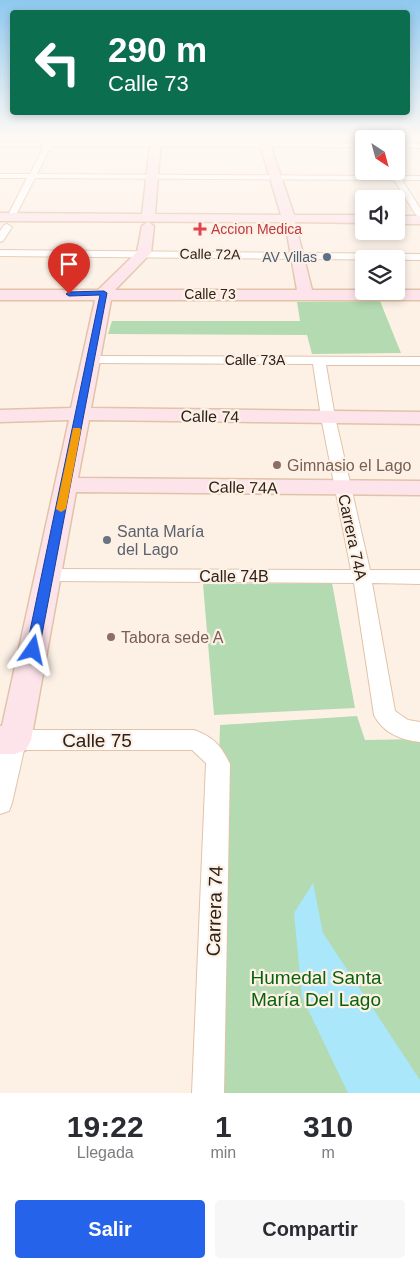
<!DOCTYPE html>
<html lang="es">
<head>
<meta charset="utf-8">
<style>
  body { margin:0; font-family:Arial,sans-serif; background:#f7f7f7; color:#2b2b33; height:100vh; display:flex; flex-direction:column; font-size:19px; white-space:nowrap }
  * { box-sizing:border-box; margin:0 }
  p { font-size:16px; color:#7c7c81 }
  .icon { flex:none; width:28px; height:28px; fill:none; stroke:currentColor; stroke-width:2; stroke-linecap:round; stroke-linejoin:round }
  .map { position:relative; height:1093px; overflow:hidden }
  .drawer { display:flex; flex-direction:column; background:#fff; flex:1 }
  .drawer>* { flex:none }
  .top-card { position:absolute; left:10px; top:10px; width:400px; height:105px; border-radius:5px; box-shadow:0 2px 8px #0003; background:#0b6e4f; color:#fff; overflow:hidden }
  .needle { width:32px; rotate:144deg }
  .tools { position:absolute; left:355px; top:130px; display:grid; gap:10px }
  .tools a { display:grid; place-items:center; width:50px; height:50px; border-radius:5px; background:#fff; box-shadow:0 2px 8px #0003; font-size:25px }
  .pin { position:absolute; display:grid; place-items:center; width:42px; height:42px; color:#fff; margin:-51px -21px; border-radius:50% 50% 50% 0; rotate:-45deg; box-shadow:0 0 5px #0007 }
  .pin .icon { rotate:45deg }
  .me { position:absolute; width:55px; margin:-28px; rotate:11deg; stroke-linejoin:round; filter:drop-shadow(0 0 4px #0008) }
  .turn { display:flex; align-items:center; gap:18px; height:105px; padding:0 15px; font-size:22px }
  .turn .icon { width:65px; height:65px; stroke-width:2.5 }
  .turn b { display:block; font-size:35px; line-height:42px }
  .eta { display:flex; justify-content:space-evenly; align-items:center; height:85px; text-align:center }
  .eta b { font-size:30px; font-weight:600; line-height:35px }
  .action { display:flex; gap:10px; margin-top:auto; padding:10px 15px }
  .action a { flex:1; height:58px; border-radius:5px; background:#2563eb; color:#fff; font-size:20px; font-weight:600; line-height:58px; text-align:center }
  .action a+a { background:#f7f7f7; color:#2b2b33 }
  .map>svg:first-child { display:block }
  .green { fill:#b3dab0 }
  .water { fill:#abe7fa }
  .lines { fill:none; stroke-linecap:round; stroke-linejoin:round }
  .street-casing { stroke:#e1c3a8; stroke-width:2 }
  .secondary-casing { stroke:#e1c3a8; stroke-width:3 }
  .street { fill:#fff; fill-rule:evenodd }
  .secondary { fill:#fde4eb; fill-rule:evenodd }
  .route { fill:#2563eb; stroke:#184099 }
  .slow { fill:#f59e0b }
  .health-dot { fill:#e0444e; stroke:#fdf1e6; stroke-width:2 }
  .service-dot { fill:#5c6f8a; stroke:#fdf1e6; stroke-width:2 }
  .education-dot { fill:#8d6e63; stroke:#fdf1e6; stroke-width:2 }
  .worship-dot { fill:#6b7280; stroke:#fdf1e6; stroke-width:2 }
  .labels { text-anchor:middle; stroke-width:4.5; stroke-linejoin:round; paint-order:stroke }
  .far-health-label { font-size:14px; fill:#be3a42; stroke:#fdf1e6; text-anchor:start }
  .far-street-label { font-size:14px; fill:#2e2218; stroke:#fdf1e6 }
  .far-service-label { font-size:14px; fill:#4e5e75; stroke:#fdf1e6; text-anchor:end }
  .street-label { font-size:16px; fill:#2e2218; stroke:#fdf1e6 }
  .education-label { font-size:16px; fill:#785e54; stroke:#fdf1e6; text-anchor:start }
  .worship-label { font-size:16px; fill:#5b616d; stroke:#fdf1e6; text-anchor:start }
  .near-street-label { font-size:19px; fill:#2e2218; stroke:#fdf1e6 }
  .near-park-label { font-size:19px; fill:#08620b; stroke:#fdf1e6 }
</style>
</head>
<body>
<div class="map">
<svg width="420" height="1093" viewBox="0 0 420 1093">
  <rect width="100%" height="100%" fill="#fdf1e6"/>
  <!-- green -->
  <path class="green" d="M159 138H256L257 144H158Z
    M380 301 401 353 312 354 307 335 108 334 112 321H300L297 302Z
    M332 583 355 708 214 715 203 584Z
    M357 716 365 740 420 739V1093H210L220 725Z"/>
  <!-- water -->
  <path class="water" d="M313 883 323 933 420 1080V1093H348L302 997 294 913Z"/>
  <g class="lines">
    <!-- street casing -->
    <g class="street-casing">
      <path id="street" d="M49 138H55L53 142 364 143V147L51 146 37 174 391 176 390 171H396L399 176H420V180H402L420 208V218L416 215 394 180 35 178 17 213 10 215 9 213 27 178H0V174H30L44 146H0V142H46Z
        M396 143 420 144V148L396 147Z
        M7 224 12 227 3 241 0 242V231L4 225Z
        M0 250 420 254V260L0 256Z
        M90 356 420 357V365H326L335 417 370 570H420V584L372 583 395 711 408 720 420 722V742C401 740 383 733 374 715L354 583 48 581 42 580 39 575 42 570 48 569 351 570 321 417 313 364 86 363 84 360 86 357Z
        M15 730H194C213 737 221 745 230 764L224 1093H192L206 763 192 750H24L12 803 9 811 0 814V755L7 733Z"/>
    </g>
    <!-- secondary casing -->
    <g class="secondary-casing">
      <path id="secondary" d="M151 138H161L155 214 281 215 258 138H268L294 215H364V223L295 222 312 290H420V300H111L91 408 420 412V424L89 420 78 478 420 481V495L76 492 31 740 26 750 15 754H0V726H2L69 420 0 422V410L71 408 95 300H0V290H98L137 252 142 226 148 222 154 226 151 253 115 290H297L285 222 0 221V213L142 214Z
        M396 216H420V224H396Z"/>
    </g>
    <!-- street -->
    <use href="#street" class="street"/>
    <!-- secondary -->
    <use href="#secondary" class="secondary"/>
  </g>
  <!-- sky -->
  <linearGradient id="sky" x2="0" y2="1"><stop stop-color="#8fc8ef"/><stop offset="0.47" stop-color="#fef9f4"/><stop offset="1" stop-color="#fef9f4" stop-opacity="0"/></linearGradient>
  <rect width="420" height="291" fill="url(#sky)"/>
  <!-- route -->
  <path class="route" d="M104 291 107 293 39 650 38 653 33 655 28 653 26 650 100 295 69 296 66 294 69 292Z"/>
  <!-- slow -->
  <path class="slow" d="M73 428H80L81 430 66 509 61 512 56 509Z"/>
  <!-- markers -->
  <path class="health-dot" d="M197.5 221.5h5v5h5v5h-5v5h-5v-5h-5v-5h5z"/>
  <circle class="service-dot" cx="327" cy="257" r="5"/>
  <g class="education-dot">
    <circle cx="277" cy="465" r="5"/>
    <circle cx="111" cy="637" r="5"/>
  </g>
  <circle class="worship-dot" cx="107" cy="540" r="5"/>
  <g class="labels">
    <!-- far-health labels -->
    <g class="far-health-label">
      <text x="211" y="234">Accion Medica</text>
    </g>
    <!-- far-street labels -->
    <g class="far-street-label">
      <text transform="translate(210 254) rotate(1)" y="5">Calle 72A</text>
      <text x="210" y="299">Calle 73</text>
      <text x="255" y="365">Calle 73A</text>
    </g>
    <!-- far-service labels -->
    <g class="far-service-label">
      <text x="317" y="262">AV Villas</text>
    </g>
    <!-- street labels -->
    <g class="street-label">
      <text transform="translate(210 416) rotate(1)" y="6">Calle 74</text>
      <text transform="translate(243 487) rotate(1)" y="6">Calle 74A</text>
      <text transform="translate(353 537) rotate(78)" y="6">Carrera 74A</text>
      <text x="234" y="582">Calle 74B</text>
    </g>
    <!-- education labels -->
    <g class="education-label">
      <text x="287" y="471">Gimnasio el Lago</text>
      <text x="121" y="643">Tabora sede A</text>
    </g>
    <!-- worship labels -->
    <g class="worship-label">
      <text x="117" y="537">Santa María<tspan x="117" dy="18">del Lago</tspan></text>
    </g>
    <!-- near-street labels -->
    <g class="near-street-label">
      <text x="97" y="747">Calle 75</text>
      <text transform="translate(214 911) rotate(-88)" y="7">Carrera 74</text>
    </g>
    <!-- near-park labels -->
    <g class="near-park-label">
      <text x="316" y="984">Humedal Santa<tspan x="316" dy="22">María Del Lago</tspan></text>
    </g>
  </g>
</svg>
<div class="tools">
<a><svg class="needle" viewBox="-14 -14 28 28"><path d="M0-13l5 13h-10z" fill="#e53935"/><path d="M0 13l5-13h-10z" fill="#7c7c81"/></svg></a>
<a><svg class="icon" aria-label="sound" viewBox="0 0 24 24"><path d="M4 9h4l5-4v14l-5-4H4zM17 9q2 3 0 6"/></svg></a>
<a><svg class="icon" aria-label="layers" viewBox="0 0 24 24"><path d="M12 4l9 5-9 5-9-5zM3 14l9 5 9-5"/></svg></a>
</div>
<div class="pin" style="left:69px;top:294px;background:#d93025"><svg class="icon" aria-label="arrive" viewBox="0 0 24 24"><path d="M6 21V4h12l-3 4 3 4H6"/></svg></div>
<svg class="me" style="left:33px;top:650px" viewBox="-20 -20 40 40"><path d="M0-17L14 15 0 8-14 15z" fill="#2563eb" stroke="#fff" stroke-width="4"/></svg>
<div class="top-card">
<div class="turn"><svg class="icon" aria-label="left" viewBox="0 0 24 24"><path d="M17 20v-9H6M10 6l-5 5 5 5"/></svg><div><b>290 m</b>Calle 73</div></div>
</div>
</div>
<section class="drawer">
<div class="eta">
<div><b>19:22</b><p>Llegada</p></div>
<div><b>1</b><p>min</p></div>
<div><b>310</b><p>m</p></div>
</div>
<div class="action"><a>Salir</a><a>Compartir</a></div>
</section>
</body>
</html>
